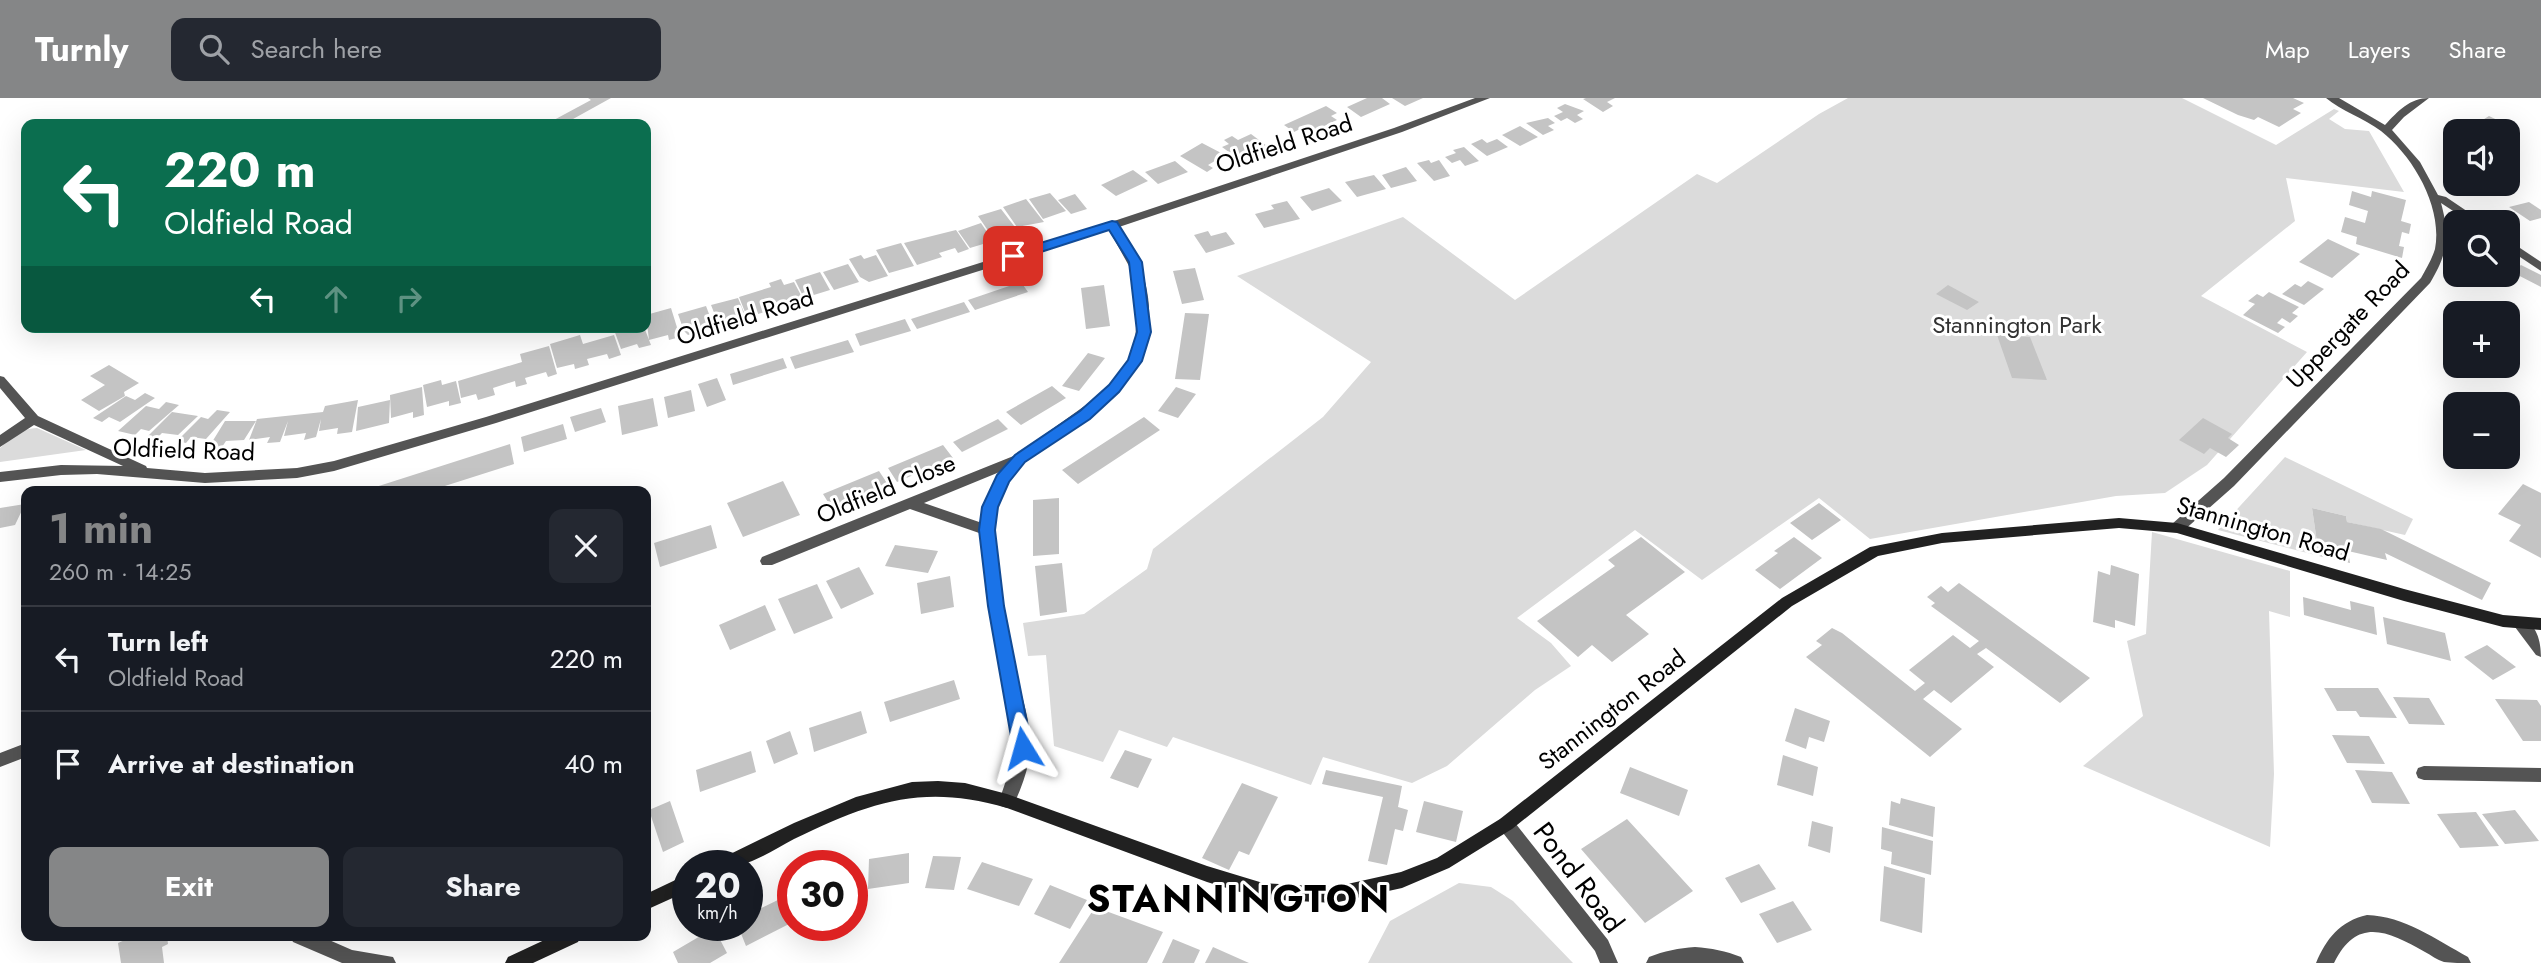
<!DOCTYPE html>
<html lang="en">
<head>
<meta charset="utf-8">
<style>
  body { margin:0; font-family:Jost,sans-serif; background:#242831; color:#f1f3f6; height:100vh; display:flex; flex-direction:column; font-size:26px; white-space:nowrap }
  * { box-sizing:border-box; margin:0 }
  p { font-size:23px; color:#9ea1a6 }
  .icon { flex:none; width:38px; height:38px; fill:none; stroke:currentColor; stroke-width:2; stroke-linecap:round; stroke-linejoin:round }
  .map { position:relative; flex:1; overflow:hidden }
  .sheet { position:absolute; left:21px; top:388px; width:630px; height:455px; display:flex; flex-direction:column; background:#171b24; border-radius:14px; box-shadow:0 7px 28px #0002 }
  .sheet>* { flex:none }
  .top-card { position:absolute; left:21px; top:21px; width:630px; height:214px; border-radius:14px; box-shadow:0 7px 28px #0002; background:#0b6e4f; color:#fff; overflow:hidden }
  .fabs { position:absolute; left:2443px; top:21px; display:grid; gap:14px }
  .fabs a { display:grid; place-items:center; width:77px; height:77px; border-radius:14px; background:#171b24; box-shadow:0 7px 28px #0002; font-size:35px }
  .speed { position:absolute; left:672px; top:752px; display:flex; gap:14px; font-size:35px; font-weight:700; text-align:center }
  .speed>* { display:grid; place-content:center; width:91px; height:91px; border-radius:50%; background:#171b24; box-shadow:0 7px 28px #0002; line-height:1 }
  .speed small { font-size:18px; font-weight:400 }
  .speed .limit { border:10px solid #d22; background:#fff; color:#111 }
  .pin { position:absolute; display:grid; place-items:center; width:60px; height:60px; color:#fff; margin:-30px; border-radius:14px; box-shadow:0 4px 10px #0006 }
  .me { position:absolute; width:77px; margin:-38px; rotate:352deg; stroke-linejoin:round; filter:drop-shadow(0 0 5px #0008) }
  .turn { display:flex; align-items:center; gap:24px; height:147px; padding:0 28px; font-size:32px }
  .turn .icon { width:91px; height:91px; stroke-width:2.5 }
  .turn b { display:block; font-size:49px; line-height:60px }
  .lanes { display:flex; align-items:center; height:66px; padding:0 28px; background:#0003; justify-content:center; gap:35px; direction:ltr }
  .lanes .off { opacity:.35 }
  .round { display:grid; place-items:center; flex:none; width:74px; height:74px; border-radius:14px; background:#242831 }
  .summary { display:flex; align-items:center; justify-content:space-between; height:119px; padding:0 28px }
  h1 { font-size:42px; font-weight:700; line-height:52px; color:#858687 }
  .cta { display:flex; gap:14px; margin-top:auto; padding:14px 28px }
  .cta a { flex:1; height:80px; border-radius:14px; background:#858687; color:#fff; font-size:28px; font-weight:700; line-height:80px; text-align:center }
  .cta a+a { background:#242831; color:#f1f3f6 }
  ul { padding:0; list-style:none }
  li { display:flex; align-items:center; gap:21px; height:105px; padding:0 28px; border-top:2px solid #363941 }
  li div { flex:1 }
  li b { display:block; font-size:26px }
  li em { font-style:normal }
  header { display:flex; align-items:center; gap:42px; box-sizing:border-box; height:98px; padding:0 35px; background:#858687; color:#fff }
  header strong { font-size:33px }
  nav { display:flex; gap:38px; margin-inline-start:auto; font-size:24px }
  .search { width:490px; height:63px; background:#242831; display:flex; align-items:center; gap:18px; box-sizing:border-box; padding:0 24px; border-radius:14px; color:#9ea1a6; font-size:26px }
  .map>svg:first-child { display:block }
  .green { fill:#dbdbdb }
  .building { fill:#c4c4c4 }
  .lines { fill:none; stroke-linecap:round; stroke-linejoin:round }
  .minor { fill:#545454; fill-rule:evenodd }
  .secondary { fill:#212121; fill-rule:evenodd }
  .route { fill:#1a73e8; stroke:#114b97; stroke-width:2 }
  .labels { text-anchor:middle; stroke-width:6; stroke-linejoin:round; paint-order:stroke }
  .street-label { font-size:24px; fill:#000; stroke:#fff }
  .park-label { font-size:24px; fill:#323232; stroke:#fff }
  .near-street-label { font-size:28px; fill:#000; stroke:#fff }
  .near-district-label { font-size:38px; font-weight:bold; letter-spacing:2px; fill:#000; stroke:#fff }
</style>
</head>
<body>
<header>
<strong>Turnly</strong>
<div class="search"><svg class="icon" aria-label="search" viewBox="0 0 24 24"><circle cx="10" cy="10" r="6"/><path d="M15 15l6 6"/></svg>Search here</div>
<nav><a>Map</a><a>Layers</a><a>Share</a></nav>
</header>
<div class="map">
<svg width="2541" height="865" viewBox="0 0 2541 865">
  <rect width="100%" height="100%" fill="#fff"/>
  <!-- green -->
  <path class="green" d="M1848 0H2182L2276 47 2334 11 2339 13 2329 21 2345 31 2369 33 2404 94 2286 80 2295 123 2201 198 2307 254 2207 367 2165 395 2116 398 1870 441 1819 400 1702 482 1635 432 1517 520 1551 545 1571 568 1535 592 1447 668 1412 685 1323 659 1311 687 1173 639 1167 649 1119 632 1103 664 1054 648 1046 557 1028 558 1023 525 1084 516 1147 471 1153 451 1323 319 1371 264 1237 178 1403 119 1515 202 1697 76 1717 85 1819 16Z
    M37 330 86 352 0 364V350C13 339 19 331 37 330Z
    M2285 359 2413 421 2405 437 2347 424 2346 418 2312 410 2319 458 2218 432Z
    M2152 434 2290 473V519L2269 513 2274 676 2270 749 2083 668 2143 618 2127 543 2146 536Z
    M1459 785 1491 789 1513 803 1573 865H1368L1390 823Z"/>
  <!-- building -->
  <path class="building" d="M588 0H611L564 26 552 23 591 2Z
    M1367 0H1382L1390 6 1361 19 1347 9Z
    M1392 0H1423L1405 8Z
    M1586 0H1615L1607 4 1613 8 1603 14 1583 1Z
    M2203 0H2293L2304 5 2293 11 2301 15 2279 29 2258 19 2254 22 2238 17Z
    M1565 6 1584 13 1577 17 1583 21 1575 25 1567 20 1561 23 1554 18 1563 14 1557 10Z
    M1326 8 1337 15 1331 18 1337 22 1307 36 1300 31 1294 34 1284 27Z
    M2489 18 2516 31 2508 36V33L2481 23Z
    M1548 20 1555 25 1548 28 1554 32 1543 37 1526 25Z
    M1520 28 1538 39 1520 48 1502 37Z
    M1251 36 1267 48 1237 60 1222 49 1229 46 1224 42 1232 38 1238 42Z
    M1482 41 1487 45 1497 41 1508 49 1487 58 1471 46Z
    M1202 45 1225 57 1208 67 1213 70 1207 74 1180 58Z
    M1464 49 1479 63 1465 68 1460 62 1452 65 1445 59 1456 55 1453 52Z
    M1429 62 1431 65 1439 62 1450 78 1434 83 1417 65Z
    M1175 63 1188 74 1158 86 1145 74Z
    M1406 69 1417 83 1391 90 1382 77Z
    M1133 72 1148 83 1116 98 1101 87Z
    M1374 77 1386 91 1357 99 1345 84Z
    M2481 86H2504L2515 96H2492Z
    M1329 90 1342 103 1312 113 1300 99Z
    M2352 93 2371 99 2372 93 2406 102 2401 123 2411 126 2409 136 2402 134 2399 148 2404 149 2402 160 2356 146 2357 139 2341 134 2345 119 2365 125 2368 113 2349 107Z
    M1050 95 1066 113 1043 121 1029 101Z
    M1075 96 1087 111 1071 116 1058 102Z
    M1026 101 1044 124 1017 129 1003 109Z
    M1287 103 1300 121 1264 130 1255 116 1274 111 1271 107Z
    M2529 104 2541 112V120L2530 123 2509 109Z
    M1001 111 1018 133 1009 136 1007 132 991 137 978 118Z
    M981 125 993 143 970 150 958 133Z
    M2450 125 2455 126V161H2453Z
    M956 132 969 151 958 155 955 150 939 155 942 159 917 167 904 145Z
    M1208 133 1211 138 1226 134 1235 146 1206 155 1194 137Z
    M2328 141 2360 156 2332 180 2299 164Z
    M901 145 914 168 889 175 876 152Z
    M861 157 864 161 876 157 888 178 869 184 860 179 849 161Z
    M848 166 859 184 834 192 823 174Z
    M2521 167 2541 177V189L2512 174Z
    M1195 170 1204 202 1182 206 1173 173Z
    M820 174 830 192 804 200 795 182Z
    M781 181 784 187 794 184 803 201 775 209 772 203 775 211 758 216 755 210 745 214 739 199 771 189 769 185Z
    M2308 183 2324 191 2304 207 2282 196 2295 186 2301 189Z
    M1021 184 1028 194 975 212 968 202Z
    M1104 187 1110 228 1086 231 1081 190Z
    M1948 187 1979 204 1967 212 1936 196Z
    M2269 194 2299 209 2292 215 2298 218 2290 225 2282 220 2277 225 2285 229 2278 235 2243 217 2255 206 2248 203 2257 196 2263 199Z
    M738 200 746 219 719 227 711 207Z
    M964 204 970 214 917 231 911 221Z
    M706 208 714 229 688 237 684 233 678 216Z
    M671 210 680 239 669 242 668 237 649 242 646 217Z
    M1185 215 1209 216 1200 282 1175 281Z
    M905 221 911 233 860 248 855 236Z
    M613 229H644L651 247 639 250 637 246 621 251Z
    M580 237 583 246 614 237 621 257 609 261 607 256 587 261 589 267 575 271 574 266 557 270 550 246Z
    M1997 237 2030 239 2047 282 2012 280Z
    M848 242 854 254 795 271 790 259Z
    M549 248 557 276 548 279 546 274 525 280 527 286 516 289 515 283 493 290 495 297 478 302 476 296 461 300 458 283 522 264 520 256Z
    M1088 255 1105 260 1079 293 1062 288Z
    M783 260 787 270 733 287 730 276Z
    M109 267 139 285 124 294 125 298 99 313 81 302 105 287 90 278Z
    M717 280 726 302 707 309 698 286Z
    M441 282 442 287 456 283 461 305 449 308V303L427 309 423 287Z
    M1052 288 1066 300 1021 327 1006 314Z
    M422 289 424 317 413 320V314L391 320 390 297Z
    M1176 289 1196 296 1178 320 1158 313Z
    M691 292 695 313 668 320 664 299Z
    M145 295 155 300 120 324 109 319 102 324 93 320 126 298 135 302Z
    M653 300 658 328 622 337 618 308Z
    M358 302 352 334 337 336 338 330 319 333 321 321 316 339 304 342 306 335 284 338 288 323 280 344 267 345 270 339 249 342 257 321 323 314 325 308Z
    M390 302 389 325 356 333 358 309Z
    M166 304 179 307 149 333 141 331 135 337 118 333 146 308 159 311Z
    M601 310 606 324 575 334 570 319Z
    M217 312 230 314 206 341 191 339 186 345 177 343 201 319 208 321Z
    M172 314 198 318 178 337 162 335 157 340 147 339Z
    M1144 319 1160 332 1078 386 1062 372Z
    M2203 320 2232 336 2228 340 2239 347 2226 359 2210 350 2204 356 2179 342Z
    M998 321 1008 331 962 354 953 344Z
    M225 323H256L244 342 226 343 222 349H209Z
    M563 326 567 341 524 354 521 339Z
    M510 346 514 366 426 394H360Z
    M943 347 953 360 897 384 888 370Z
    M879 373 887 385 831 409 823 396Z
    M783 383 800 417 743 439 727 405Z
    M2523 386 2541 395V460L2509 443 2521 427 2498 416Z
    M1059 400V456L1033 458V402Z
    M1819 405 1841 422 1812 442 1790 425Z
    M25 406 15 427 0 430V410Z
    M2312 410 2346 418 2347 424 2381 431 2491 485 2482 502 2385 455 2387 462 2348 453 2350 465 2319 458Z
    M711 427 717 450 660 469 654 445Z
    M1641 439 1685 474 1626 517 1649 536 1612 564 1592 547 1578 559 1537 523 1615 468 1608 462Z
    M1794 439 1822 460 1780 491 1755 472 1778 455 1774 453Z
    M895 447 938 453 928 475 885 468Z
    M1062 465 1067 514 1040 518 1035 468Z
    M2111 467 2139 476 2135 528 2115 522V530L2093 524 2098 473 2110 477Z
    M859 469 874 496 841 511 826 483Z
    M950 478 954 509 921 516 917 485Z
    M1959 485 2090 580 2060 605 1986 550 1977 556 1994 569 1951 605 1934 592 1923 601 1962 631 1930 659 1806 559 1822 547 1816 543 1832 530 1842 535 1915 593 1925 585 1909 572 1953 537 1970 550 1979 543 1931 508 1935 505 1927 499 1941 488 1948 494Z
    M817 486 833 520 794 536 778 501Z
    M2303 499 2351 512 2350 503 2374 509 2377 537 2304 517Z
    M765 507 776 532 730 552 719 527Z
    M2383 519 2445 535 2451 563 2387 546Z
    M2487 547 2516 569 2493 582 2464 559Z
    M954 582 960 601 890 624 884 604Z
    M2324 590H2378L2397 620 2360 619 2356 613H2337Z
    M2393 599 2429 600 2445 627 2409 626Z
    M2495 601 2537 602 2541 608V643H2523Z
    M1795 610 1830 623 1824 644 1809 639 1806 651 1785 643Z
    M861 613 867 635 814 654 809 630Z
    M790 633 798 656 774 666 766 643Z
    M2332 637 2369 638 2385 666 2347 665Z
    M1125 652 1152 661 1138 690 1110 680Z
    M751 653 756 674 700 694 696 672Z
    M1783 657 1818 669 1813 698 1777 687Z
    M1630 669 1688 692 1679 718 1620 695Z
    M1326 672 1402 688 1398 709 1408 712 1403 733 1395 731 1387 767 1368 763 1383 699 1322 686Z
    M2355 672 2392 674 2410 706 2372 705Z
    M1242 685 1278 699 1249 757 1239 753 1229 772 1202 760Z
    M1901 700 1935 709 1933 739 1889 727 1891 703 1900 706Z
    M670 703 684 744 663 754 649 712Z
    M1424 703 1463 713 1456 744 1416 734Z
    M2515 712 2539 743 2505 746 2482 716Z
    M2476 714 2499 748 2460 750 2437 716Z
    M1627 721 1693 793 1645 825 1581 751Z
    M1812 723 1833 729 1830 755 1808 748Z
    M1882 729 1933 743 1931 777 1891 766 1892 754 1881 751Z
    M909 755V785L868 791 869 761Z
    M933 758 961 759 954 792 925 790Z
    M982 764 1033 781 1019 808 967 791Z
    M1759 766 1776 791 1741 805 1725 780Z
    M1884 768 1925 780 1922 835 1880 823Z
    M1050 787 1087 802 1070 831 1034 816Z
    M784 799 793 824 746 848 738 828H747V817Z
    M1793 803 1812 832 1777 845 1759 816Z
    M1095 809 1163 834 1147 865H1059Z
    M714 830 727 855 710 865H678L673 854Z
    M134 838H167L168 846 162 849 164 865H121L118 845Z
    M1173 841 1200 852 1194 865H1162Z
    M1213 849 1249 865H1205Z"/>
  <g class="lines">
    <!-- minor -->
    <path class="minor" d="M1475 0H1490L1402 34 1119 129C1138 157 1151 188 1149 223 1142 326 1033 320 1001 400 993 420 995 442 997 463 1000 502 1009 541 1017 579 1023 603 1032 628 1030 652 1029 671 1021 691 1013 708L1007 710 1001 708 999 703 1012 665 1014 637 986 496 982 436 910 411 772 467H762L760 463 762 459 1016 357 1097 299 1114 283 1127 266 1135 244 1137 215 1134 189 1129 168 1109 132 496 325 334 373 297 380 205 385 97 376 61 377 0 384V374L61 367 123 368 34 327 0 349V337L25 320 0 290V278L4 279 38 318 146 368 147 370 205 375 297 370 334 363 486 319 1108 125 1394 30ZM1002 373 988 400 982 425 924 405Z
      M2326 0H2339L2385 27C2398 13 2410 0 2429 0L2404 19 2392 32 2420 64 2438 97 2446 99 2483 124H2470L2441 105C2450 138 2448 155 2430 185L2234 388 2182 434H2172L2170 430 2172 426 2224 380 2421 180C2426 171 2432 161 2435 151 2443 109 2413 58 2381 33 2364 20 2341 13 2326 0Z
      M2508 142 2541 164V173L2508 151Z
      M2520 519C2537 526 2541 543 2541 559L2536 557 2515 529 2513 525 2515 521Z
      M26 645V659L0 669V655Z
      M2424 668 2541 670V684L2424 682 2418 680 2416 675 2418 670Z
      M1506 719 1512 721 1608 842 1618 865H1600L1595 853 1500 731 1498 726 1500 721Z
      M2367 817C2404 818 2437 842 2468 859L2471 865C2463 865 2451 865 2444 864 2437 862 2431 857 2425 854 2388 833 2357 818 2334 865H2316C2326 841 2340 823 2367 817Z
      M290 838H320L352 852 393 859 396 865H342L293 844Z
      M1695 849C1711 850 1726 853 1741 859L1744 865H1646L1649 859C1664 853 1679 850 1695 849Z"/>
    <!-- secondary -->
    <path class="secondary" d="M2119 420 2177 425 2404 491 2503 517 2541 520V532L2503 529 2404 503 2177 435 2119 430 1942 445 1878 458 1792 508 1512 731 1449 770 1402 790 1334 805 1263 801 1207 784 1007 710C923 685 870 704 794 741 777 750 759 762 740 767 733 770 721 768 714 768L716 763 794 725 856 699 912 684 938 683 965 685 1007 696 1207 768 1263 785 1334 789 1401 774 1437 760 1500 721 1782 500 1870 449 1942 435Z
      M688 776V793L646 812V796Z
      M553 838H581L578 844 533 865H505L508 859Z"/>
  </g>
  <!-- route -->
  <path class="route" d="M1112 123 1117 124 1142 164 1151 234 1142 263 1119 294 1090 321 1025 364 1009 384 998 409 995 432 1004 508 1032 650 1029 656 1023 658 1016 656 1013 650 988 508 979 432 982 409 997 377 1015 357 1080 313 1109 287 1128 262 1137 234 1129 164 1109 132 1013 163 1006 158 1008 155Z"/>
  <g class="labels">
    <!-- street labels -->
    <g class="street-label">
      <text transform="translate(1284 46) rotate(-18)" y="8">Oldfield Road</text>
      <text transform="translate(745 219) rotate(-17)" y="8">Oldfield Road</text>
      <text transform="translate(2348 227) rotate(-46)" y="8">Uppergate Road</text>
      <text transform="translate(184 352) rotate(2)" y="8">Oldfield Road</text>
      <text transform="translate(886 391) rotate(-22)" y="8">Oldfield Close</text>
      <text transform="translate(2263 431) rotate(16)" y="8">Stannington Road</text>
      <text transform="translate(1612 612) rotate(-38)" y="8">Stannington Road</text>
    </g>
    <!-- park labels -->
    <g class="park-label">
      <text x="2017" y="235">Stannington Park</text>
    </g>
    <!-- near-street labels -->
    <g class="near-street-label">
      <text transform="translate(1579 779) rotate(53)" y="10">Pond Road</text>
    </g>
    <!-- near-district labels -->
    <g class="near-district-label">
      <text x="1239" y="814">STANNINGTON</text>
    </g>
  </g>
</svg>
<div class="fabs">
<a><svg class="icon" aria-label="sound" viewBox="0 0 24 24"><path d="M4 9h4l5-4v14l-5-4H4zM17 9q2 3 0 6"/></svg></a>
<a><svg class="icon" aria-label="search" viewBox="0 0 24 24"><circle cx="10" cy="10" r="6"/><path d="M15 15l6 6"/></svg></a>
<a>+</a>
<a>−</a>
</div>
<div class="speed"><div>20<small>km/h</small></div><div class="limit">30</div></div>
<div class="pin" style="left:1013px;top:158px;background:#d93025"><svg class="icon" aria-label="arrive" viewBox="0 0 24 24"><path d="M6 21V4h12l-3 4 3 4H6"/></svg></div>
<svg class="me" style="left:1023px;top:650px" viewBox="-20 -20 40 40"><path d="M0-17L14 15 0 8-14 15z" fill="#1a73e8" stroke="#fff" stroke-width="4"/></svg>
<div class="top-card">
<div class="turn"><svg class="icon" aria-label="left" viewBox="0 0 24 24"><path d="M17 20v-9H6M10 6l-5 5 5 5"/></svg><div><b>220 m</b>Oldfield Road</div></div>
<div class="lanes"><svg class="icon" aria-label="left" viewBox="0 0 24 24"><path d="M17 20v-9H6M10 6l-5 5 5 5"/></svg><svg class="icon off" aria-label="ahead" viewBox="0 0 24 24"><path d="M12 20V5M6 11l6-6 6 6"/></svg><svg class="icon off" aria-label="right" viewBox="0 0 24 24"><path d="M7 20v-9h11M14 6l5 5-5 5"/></svg></div>
</div>
<section class="sheet">
<div class="summary"><div><h1>1 min</h1><p>260 m · 14:25</p></div><a class="round"><svg class="icon" aria-label="close" viewBox="0 0 24 24"><path d="M6 6l12 12M18 6L6 18"/></svg></a></div>
<ul>
<li><svg class="icon" aria-label="left" viewBox="0 0 24 24"><path d="M17 20v-9H6M10 6l-5 5 5 5"/></svg><div><b>Turn left</b><p>Oldfield Road</p></div><em>220 m</em></li>
<li><svg class="icon" aria-label="arrive" viewBox="0 0 24 24"><path d="M6 21V4h12l-3 4 3 4H6"/></svg><div><b>Arrive at destination</b></div><em>40 m</em></li>
</ul>
<div class="cta"><a>Exit</a><a>Share</a></div>
</section>
</div>
</body>
</html>
